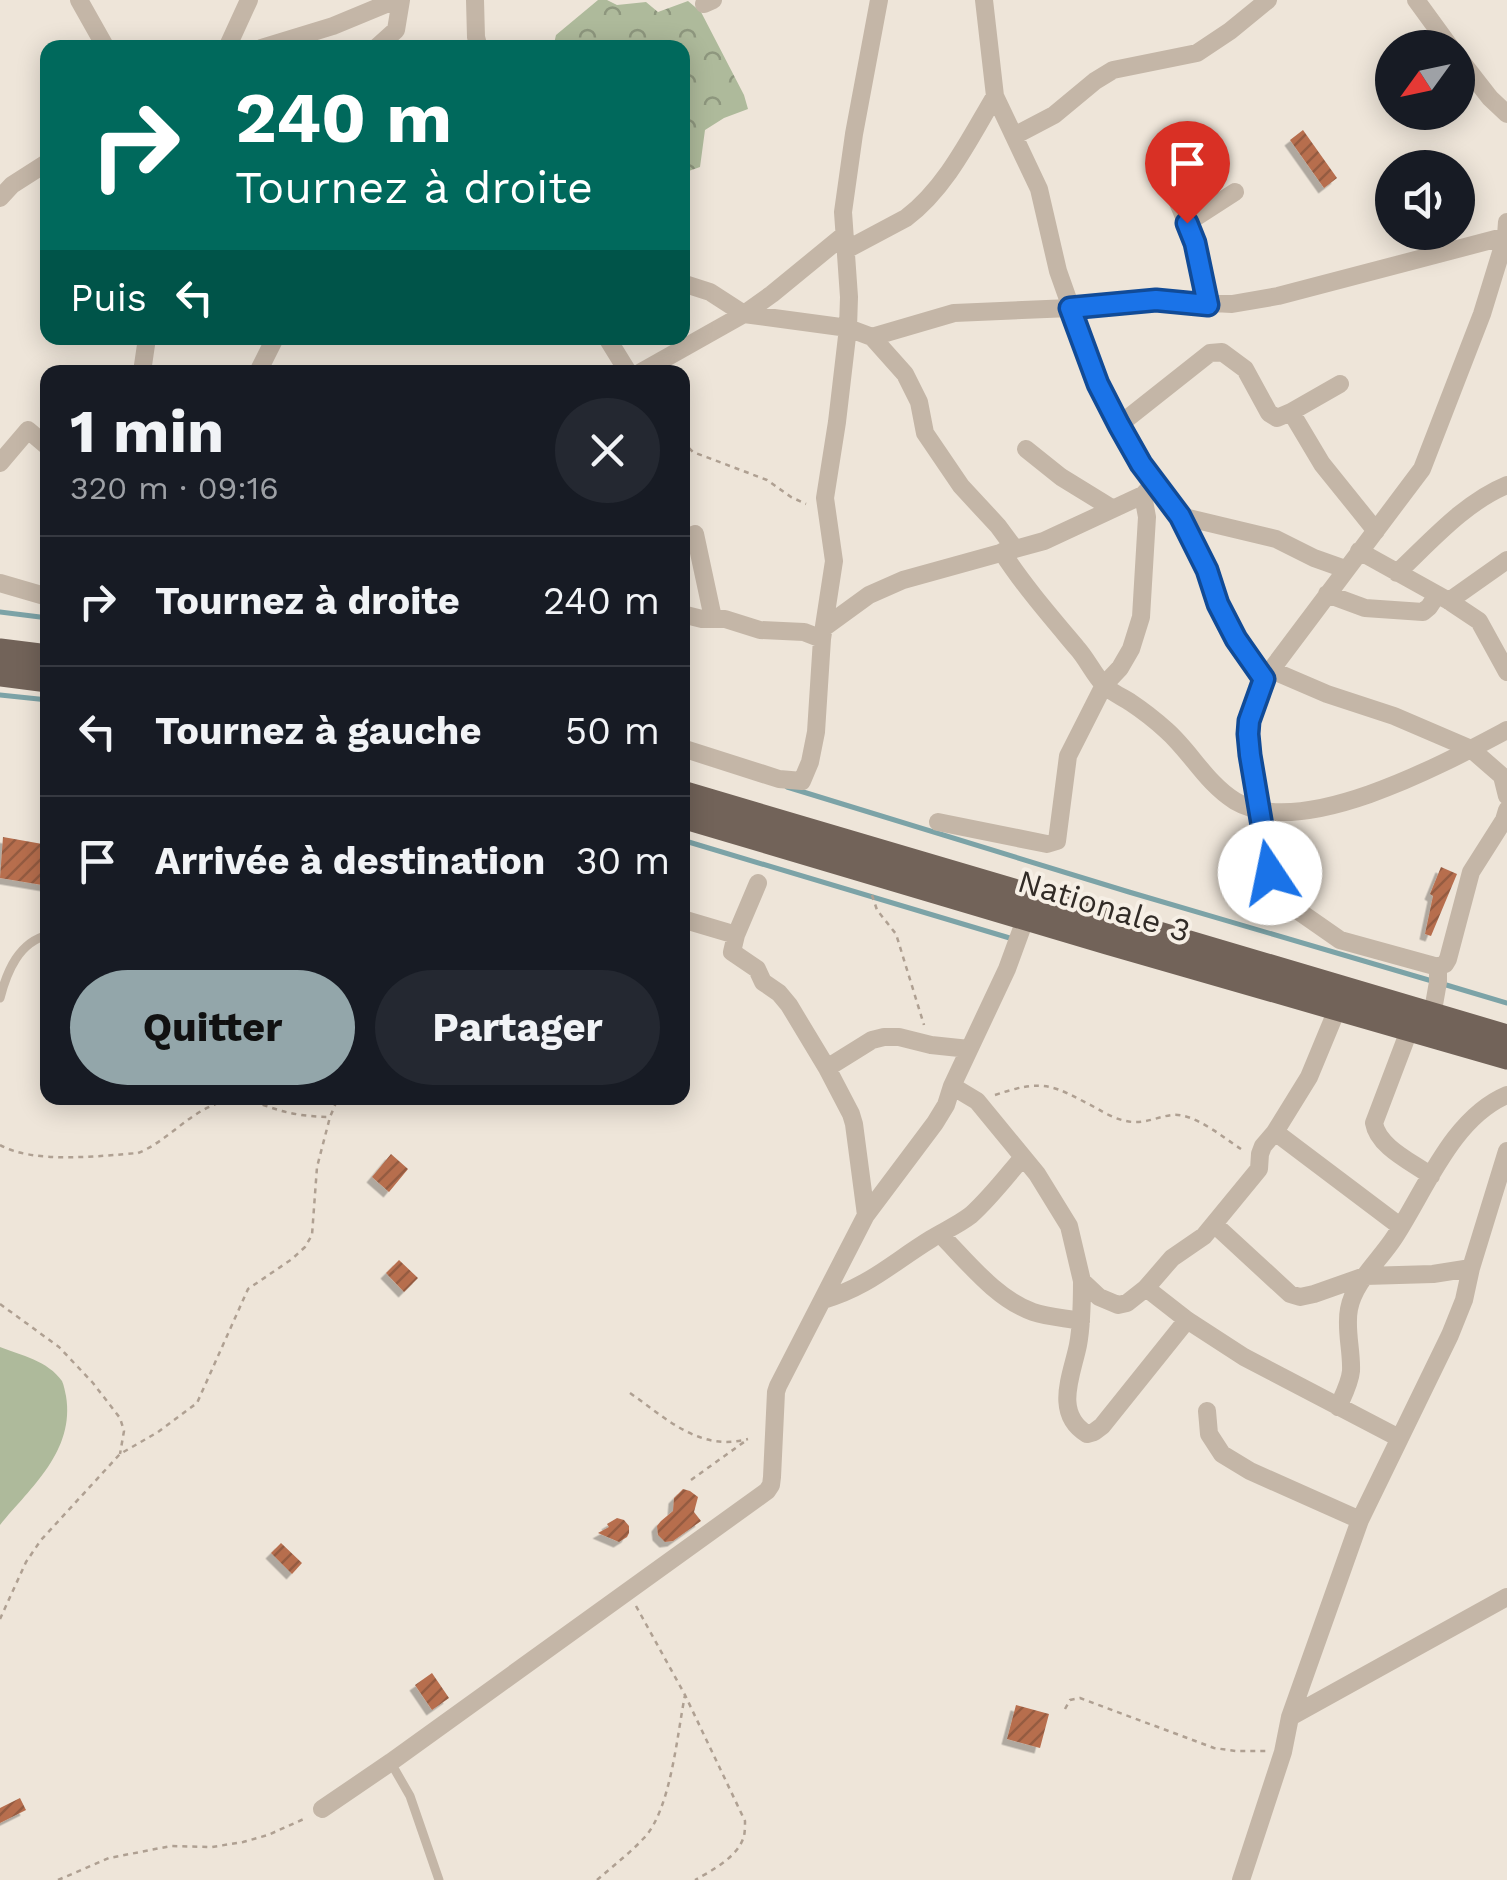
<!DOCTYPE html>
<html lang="fr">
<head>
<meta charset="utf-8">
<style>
  body { margin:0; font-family:"Work Sans",sans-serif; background:#242831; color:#f1f3f6; height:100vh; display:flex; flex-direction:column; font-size:38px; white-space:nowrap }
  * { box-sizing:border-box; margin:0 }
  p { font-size:32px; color:#9ea1a6 }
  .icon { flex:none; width:55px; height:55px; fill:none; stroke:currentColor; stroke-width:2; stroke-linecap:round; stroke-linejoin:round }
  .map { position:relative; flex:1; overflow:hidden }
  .panel { position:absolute; left:40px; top:365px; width:650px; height:740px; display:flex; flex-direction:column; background:#171b24; border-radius:20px; box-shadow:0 5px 25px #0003 }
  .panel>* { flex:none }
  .hud { position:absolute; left:40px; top:40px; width:650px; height:305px; border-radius:20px; box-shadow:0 5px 25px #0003; background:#00695c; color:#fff; overflow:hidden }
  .needle { width:65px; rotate:237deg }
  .fabs { position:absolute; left:1375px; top:30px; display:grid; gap:20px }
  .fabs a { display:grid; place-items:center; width:100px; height:100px; border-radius:50%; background:#171b24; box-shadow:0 5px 25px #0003; font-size:50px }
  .pin { position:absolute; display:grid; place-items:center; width:85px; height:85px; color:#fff; margin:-102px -42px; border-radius:50% 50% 50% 0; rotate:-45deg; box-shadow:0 0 10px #0007 }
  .pin .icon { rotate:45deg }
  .me { position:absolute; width:110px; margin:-55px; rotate:349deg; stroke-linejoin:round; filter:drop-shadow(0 0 8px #0008) }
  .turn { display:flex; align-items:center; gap:35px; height:210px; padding:0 30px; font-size:45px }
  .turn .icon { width:130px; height:130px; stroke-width:2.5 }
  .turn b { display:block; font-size:70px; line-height:85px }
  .then { display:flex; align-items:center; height:95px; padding:0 30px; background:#0003; gap:20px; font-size:38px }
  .round { display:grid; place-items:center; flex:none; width:105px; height:105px; border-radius:52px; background:#242831 }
  .head { display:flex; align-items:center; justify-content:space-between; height:170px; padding:0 30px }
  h1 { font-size:60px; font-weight:700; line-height:75px }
  .button { display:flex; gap:20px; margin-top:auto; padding:20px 30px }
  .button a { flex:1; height:115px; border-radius:60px; background:#93a6aa; color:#111; font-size:40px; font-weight:700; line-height:115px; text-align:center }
  .button a+a { background:#242831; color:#f1f3f6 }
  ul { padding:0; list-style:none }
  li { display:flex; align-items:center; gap:30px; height:130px; padding:0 30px; border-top:2px solid #363941 }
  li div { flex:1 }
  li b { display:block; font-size:38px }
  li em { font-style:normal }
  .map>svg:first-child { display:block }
  .grass { fill:#aeba9b }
  .forest { fill:url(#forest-crowns) }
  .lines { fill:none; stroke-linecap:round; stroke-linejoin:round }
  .stream { stroke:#7ca3a7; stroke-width:5 }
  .building { fill:url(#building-hatch); filter:url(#shadow) }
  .path { stroke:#afa092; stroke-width:2.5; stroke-dasharray:5 5; stroke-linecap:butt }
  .lane { stroke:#c4b6a7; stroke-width:9 }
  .street { stroke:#c4b6a7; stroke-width:18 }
  .primary { stroke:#726359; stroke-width:25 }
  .route-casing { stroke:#114b97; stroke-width:25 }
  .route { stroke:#1a73e8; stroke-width:18 }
  .labels { text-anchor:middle; stroke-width:8; stroke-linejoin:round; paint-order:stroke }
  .street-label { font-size:32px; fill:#312b26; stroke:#f6efe5 }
</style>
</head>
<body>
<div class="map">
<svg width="1507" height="1880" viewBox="0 0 1507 1880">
  <defs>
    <pattern id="forest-crowns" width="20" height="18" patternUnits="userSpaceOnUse" patternTransform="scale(2.5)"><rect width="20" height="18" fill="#aeba9b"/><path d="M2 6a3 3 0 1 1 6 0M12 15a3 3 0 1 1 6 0" fill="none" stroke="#8e977e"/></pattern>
    <pattern id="building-hatch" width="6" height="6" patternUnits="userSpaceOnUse" patternTransform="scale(2.5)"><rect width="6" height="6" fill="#b76e4e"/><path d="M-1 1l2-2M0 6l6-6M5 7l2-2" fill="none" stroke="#955b41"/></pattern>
    <filter id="shadow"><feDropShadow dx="-5.5" dy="5.5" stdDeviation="0" flood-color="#0004"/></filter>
  </defs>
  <rect width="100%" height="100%" fill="#eee5d9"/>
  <!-- grass -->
  <path class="grass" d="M0 1347C21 1355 48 1361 62 1381 64 1385 65 1392 66 1396 75 1451 31 1487 0 1525Z"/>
  <!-- forest -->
  <path class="forest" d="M598 0H607L617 5 646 2 658 12 688 1 701 12 744 95 748 109 724 118 705 130 700 167 683 173 682 48H553L556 35Z"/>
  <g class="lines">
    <!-- stream -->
    <path class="stream" d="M0 612 48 618
      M0 695 48 700
      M787 787 1129 892 1432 981
      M682 840 1013 939
      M1443 984 1507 1003"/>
  </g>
  <!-- building -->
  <path class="building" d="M1303 130 1337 178 1324 188 1290 140Z
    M3 837 48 845V886L0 878Z
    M1441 867 1457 874 1431 936 1425 934 1433 896 1430 894Z
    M391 1154 408 1169 389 1192 372 1177Z
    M399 1260 418 1278 404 1292 386 1273Z
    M683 1489 690 1491 698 1497 694 1512 701 1521 673 1541 665 1542 658 1535 657 1526 661 1521 673 1511 674 1498Z
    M617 1518 624 1520 629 1526V1533L627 1537 619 1542 598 1533 609 1527 607 1524Z
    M281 1543 302 1563 292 1574 271 1553Z
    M432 1673 449 1698 432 1710 415 1685Z
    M1016 1705 1049 1714 1040 1748 1007 1739Z
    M20 1798 26 1810 0 1823V1808Z"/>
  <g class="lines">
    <!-- path -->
    <path class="path" d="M682 441 693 452 767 480 791 497 806 504
      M872 895 877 910 896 934 924 1025
      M995 1095C1045 1078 1052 1085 1098 1109 1106 1114 1116 1119 1126 1121 1143 1125 1156 1117 1172 1115 1193 1112 1224 1138 1241 1149
      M0 1145C33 1164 100 1156 138 1153 169 1141 193 1107 227 1101 246 1097 264 1106 282 1111 297 1115 314 1117 330 1117
      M0 1304 59 1347 93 1383 120 1418 124 1431 120 1454
      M630 1393C667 1419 700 1452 748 1439
      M691 1480 744 1442
      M636 1606 685 1695 745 1821C745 1825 745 1836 743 1839 736 1858 711 1871 695 1880
      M0 1619 26 1562 41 1540 120 1454 158 1432 197 1403 248 1289 292 1259 305 1247 312 1235 317 1167 330 1117 338 1098
      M1065 1709 1070 1700 1080 1698 1214 1748 1236 1751H1267
      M58 1880 109 1858 171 1846 212 1847 243 1842 268 1835 306 1818
      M597 1880C613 1866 630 1853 644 1838 671 1809 677 1735 685 1695"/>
    <!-- lane -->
    <path class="lane" d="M0 998C7 971 19 942 48 935
      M391 1763 410 1796 439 1880"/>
    <!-- street -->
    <path class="street" d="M79 0 106 48
      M475 0 476 37 479 48
      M984 0 995 96 1039 189 1058 271 1098 384 1141 464 1180 516 1207 570 1218 603 1236 639 1264 679 1249 721V755L1270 873 1284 901 1340 940 1438 967V982L1432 1016
      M1416 0 1451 48
      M704 4 713 0
      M227 48 249 0
      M261 48 333 26 396 0
      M376 48 396 30 401 0
      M1458 57 1490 98 1507 114
      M1014 136 1054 115 1095 81 1113 70 1197 53 1230 31 1268 0
      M1174 193 1195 243 1209 305
      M0 198 12 185 48 162
      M1187 223 1235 192
      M846 250 906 218C946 188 970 138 995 96
      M682 283 710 292 744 314 848 328 872 337 905 374 919 402 925 433 961 486 998 526 1015 549
      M872 337 954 313 1071 308 1156 300 1232 304 1278 296 1507 236
      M607 338 628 372
      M142 372 147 338
      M258 372 275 338
      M641 372 744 314 772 294 844 235
      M1291 412 1340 384
      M1119 425 1210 353 1222 352 1245 369 1269 413 1277 418 1291 412 1322 464 1376 531
      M1026 449 1061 477 1113 509
      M0 463 28 430 48 447
      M1180 516 1276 539 1314 558 1345 569
      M695 534 713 618
      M1359 551 1449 601 1479 621 1507 672
      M1002 552C1024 586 1051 617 1077 648 1087 659 1094 675 1104 685 1111 692 1122 697 1130 702 1142 710 1155 720 1166 730 1191 752 1206 783 1235 801 1302 841 1445 763 1507 730
      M1397 573C1430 542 1465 502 1507 485
      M0 583 48 597
      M1327 594 1365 608 1423 612 1429 607 1437 595
      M1449 601 1507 560
      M682 614 702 619H725L760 630 804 632 822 639
      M825 627 869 595 903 580 1044 541 1143 495
      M1271 670 1422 469 1482 314 1506 236 1507 222
      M1264 678 1271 670 1327 694 1394 716 1471 749 1502 776 1507 796
      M682 748 779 779 802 781 810 762 816 732 822 639 834 561 825 498 837 422 848 328 849 297 843 212 854 134 879 0
      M938 822 1047 844 1057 841 1068 756 1104 685 1120 668 1131 649 1141 617 1147 517 1143 495 1154 483
      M758 883 736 935 732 952 757 969 763 982 779 993 789 1005 827 1068 851 1114 854 1124 866 1215
      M682 919 736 935
      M1438 967 1445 964 1448 959 1471 872 1504 820 1507 810
      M1410 1028 1374 1123C1378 1147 1412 1162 1431 1176
      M827 1068 872 1040 884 1037H899L931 1045 969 1049
      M952 1086 977 1101 1037 1174 1069 1226 1082 1281 1099 1297 1118 1305 1127 1303 1146 1288 1172 1258 1204 1236 1259 1169 1260 1154 1263 1146 1275 1132 1309 1077 1338 1007
      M1275 1132 1401 1227
      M1214 1224 1290 1294 1300 1297 1314 1294 1365 1276 1433 1274 1471 1268
      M940 1234C967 1261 996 1299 1033 1312 1048 1317 1066 1318 1081 1321
      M1082 1281C1082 1302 1082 1324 1078 1345 1072 1375 1053 1413 1087 1434L1094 1432 1102 1426 1187 1320
      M1146 1288 1187 1320 1244 1357 1399 1438
      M823 1300C868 1287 892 1263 931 1239 944 1231 958 1225 971 1215 990 1198 1006 1177 1023 1157
      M1338 1407C1343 1396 1350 1383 1351 1371 1352 1351 1345 1329 1349 1309 1354 1282 1379 1261 1394 1238 1425 1191 1452 1118 1507 1095
      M1207 1411 1209 1434 1222 1454 1250 1471 1360 1520
      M1290 1717 1507 1597
      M322 1809 391 1762 767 1491 771 1485 772 1477 776 1392 778 1386 866 1215 935 1123 946 1105 952 1086 1007 969 1026 917
      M1241 1880 1283 1752 1290 1717 1360 1520 1450 1335 1464 1300 1471 1268 1507 1151"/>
    <!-- primary -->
    <path class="primary" d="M0 651 48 657
      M0 674 48 680
      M682 793 1507 1037
      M682 816 1107 942 1507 1057"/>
  </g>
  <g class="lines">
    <!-- route casing -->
    <g class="route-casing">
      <path id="route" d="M1187 223 1195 243 1208 305 1156 300 1070 308 1098 384 1119 425 1141 464 1180 516 1207 570 1218 604 1236 639 1264 679 1249 721 1248 734 1250 755 1270 873"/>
    </g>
    <!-- route -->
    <use href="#route" class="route"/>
  </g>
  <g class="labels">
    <!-- street labels -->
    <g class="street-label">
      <text transform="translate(1104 906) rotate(17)" y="11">Nationale 3</text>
    </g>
  </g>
</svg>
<div class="fabs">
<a><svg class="needle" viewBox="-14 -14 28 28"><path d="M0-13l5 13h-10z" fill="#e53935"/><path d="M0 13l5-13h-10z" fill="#9ea1a6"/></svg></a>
<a><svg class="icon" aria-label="sound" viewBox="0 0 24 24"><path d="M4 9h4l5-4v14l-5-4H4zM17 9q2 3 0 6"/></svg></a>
</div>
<div class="pin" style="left:1187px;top:223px;background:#d93025"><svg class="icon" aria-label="arrive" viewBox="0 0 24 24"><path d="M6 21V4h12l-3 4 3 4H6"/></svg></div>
<svg class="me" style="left:1270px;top:873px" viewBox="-20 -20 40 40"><circle r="19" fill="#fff"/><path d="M0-13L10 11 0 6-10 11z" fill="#1a73e8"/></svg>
<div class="hud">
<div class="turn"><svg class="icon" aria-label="right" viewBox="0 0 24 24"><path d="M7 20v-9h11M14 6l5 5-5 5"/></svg><div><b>240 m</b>Tournez à droite</div></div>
<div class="then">Puis<svg class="icon" aria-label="left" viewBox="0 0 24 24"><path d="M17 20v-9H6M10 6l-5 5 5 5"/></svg></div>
</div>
<section class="panel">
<div class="head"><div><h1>1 min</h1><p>320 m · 09:16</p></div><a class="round"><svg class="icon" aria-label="close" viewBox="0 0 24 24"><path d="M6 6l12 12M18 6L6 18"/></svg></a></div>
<ul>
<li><svg class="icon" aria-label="right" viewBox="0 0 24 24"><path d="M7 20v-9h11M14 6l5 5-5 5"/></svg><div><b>Tournez à droite</b></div><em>240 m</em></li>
<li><svg class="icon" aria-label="left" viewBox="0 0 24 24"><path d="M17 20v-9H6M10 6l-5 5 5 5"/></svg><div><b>Tournez à gauche</b></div><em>50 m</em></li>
<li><svg class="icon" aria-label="arrive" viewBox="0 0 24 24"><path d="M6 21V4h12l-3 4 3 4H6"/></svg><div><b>Arrivée à destination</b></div><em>30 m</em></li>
</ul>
<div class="button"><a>Quitter</a><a>Partager</a></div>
</section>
</div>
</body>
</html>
